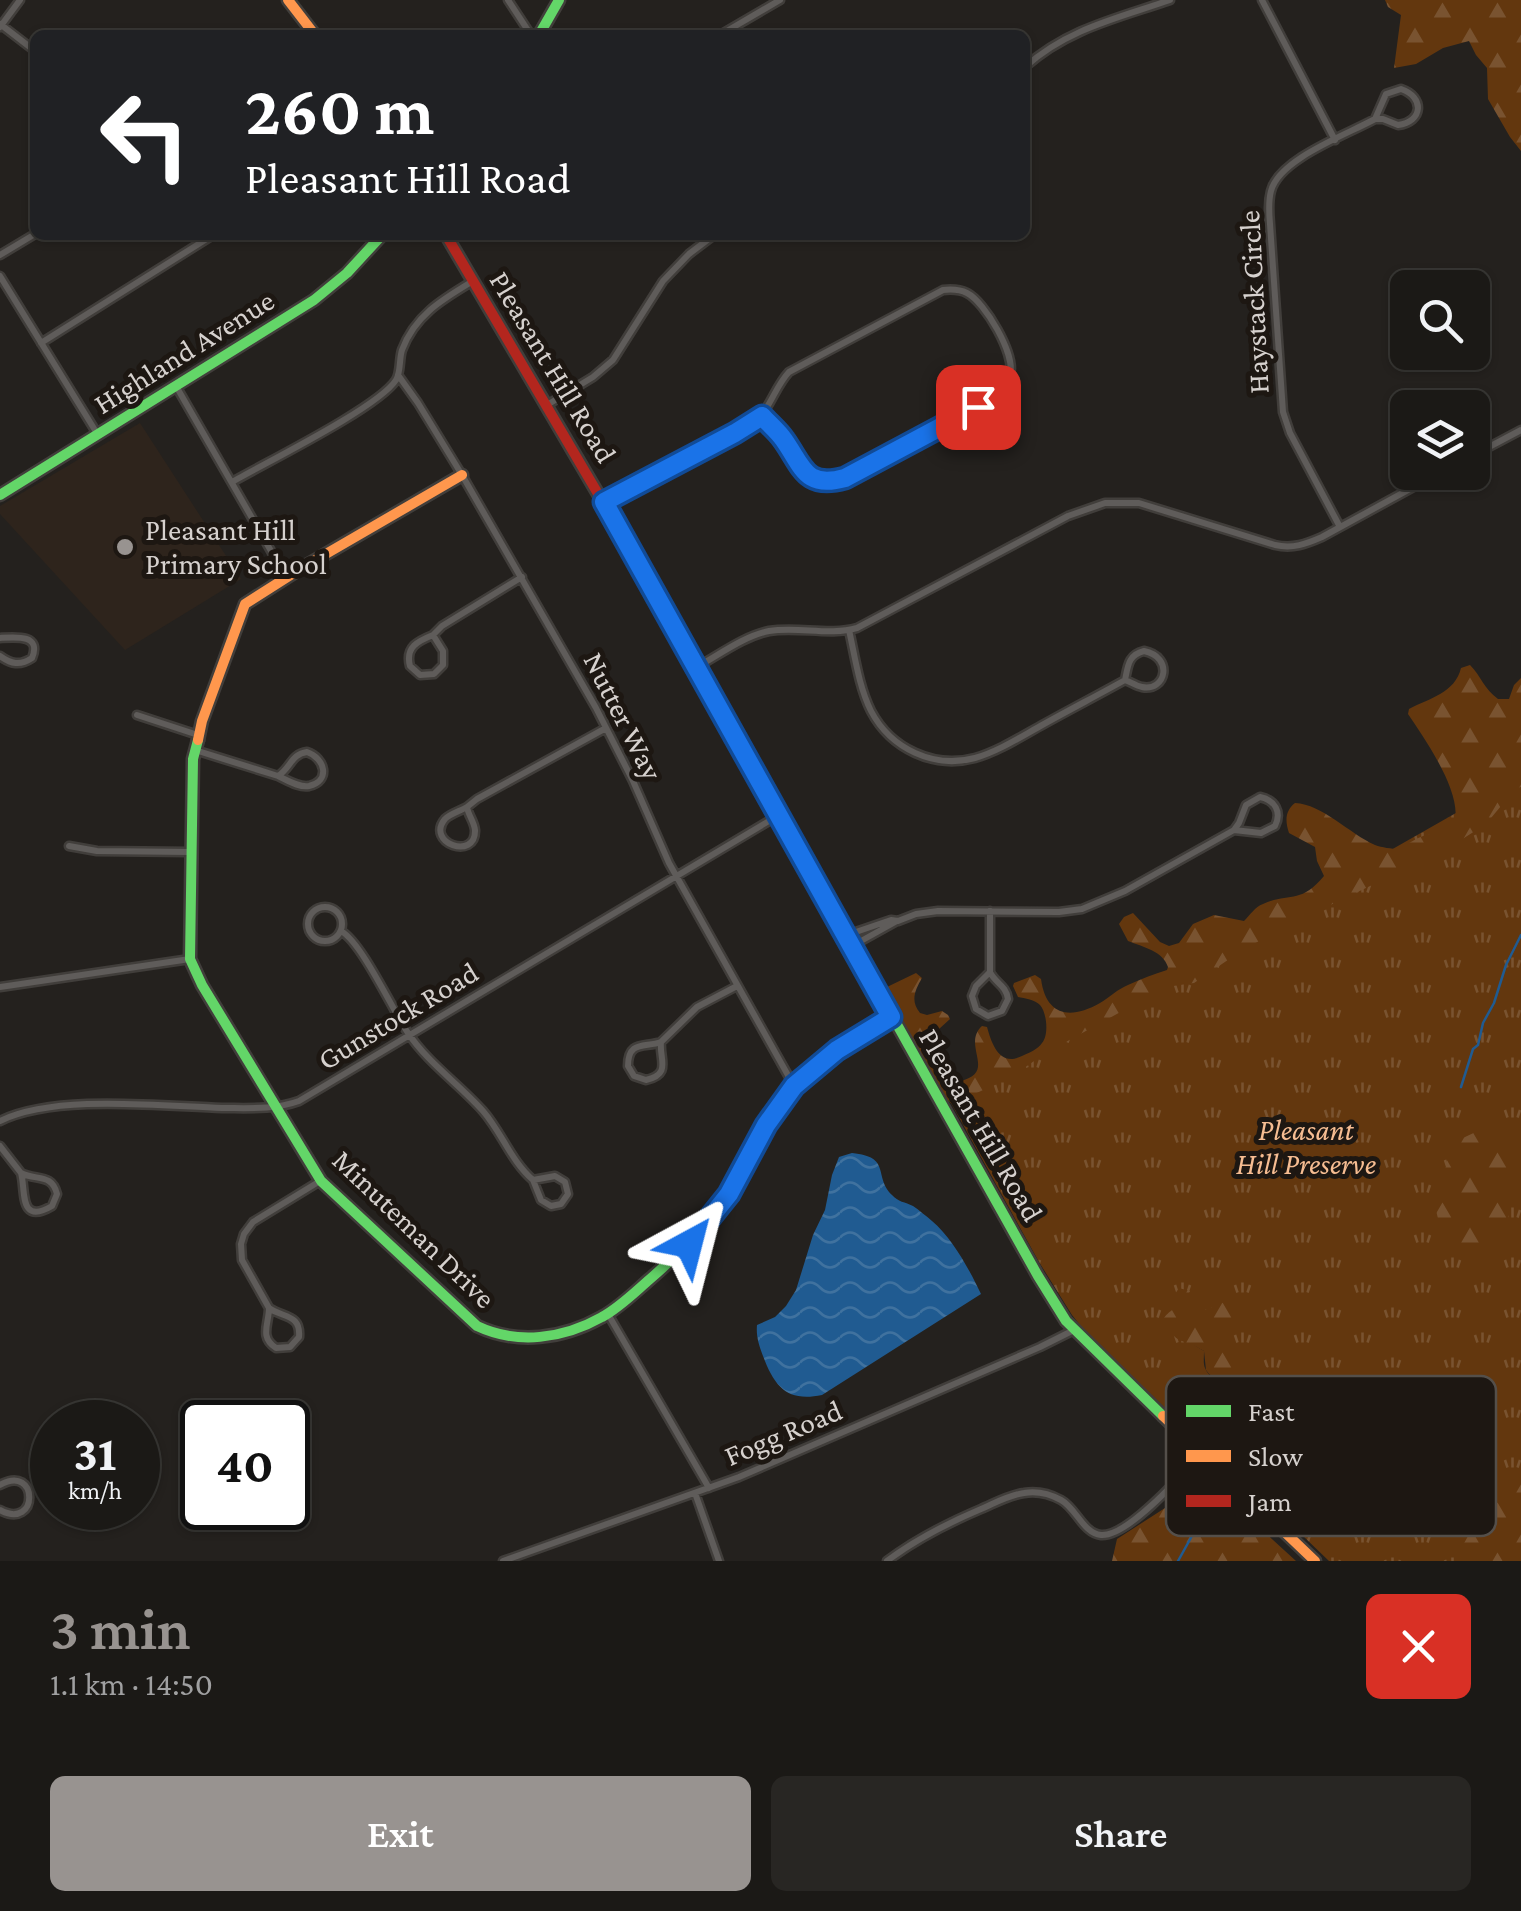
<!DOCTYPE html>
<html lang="en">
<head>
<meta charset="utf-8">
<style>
  body { margin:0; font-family:"Crimson Pro",serif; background:#282623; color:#f1f3f6; height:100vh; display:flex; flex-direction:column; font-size:38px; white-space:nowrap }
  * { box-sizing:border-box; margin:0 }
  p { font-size:32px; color:#a0a0a1 }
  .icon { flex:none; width:55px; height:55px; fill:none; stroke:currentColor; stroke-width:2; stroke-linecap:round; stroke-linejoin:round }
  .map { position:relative; height:1561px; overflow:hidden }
  .side { display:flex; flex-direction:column; background:#1b1916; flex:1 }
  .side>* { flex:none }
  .top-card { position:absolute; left:30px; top:30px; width:1000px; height:210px; border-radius:15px; box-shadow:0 2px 8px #0004,0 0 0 2px #393835; background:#202124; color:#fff; overflow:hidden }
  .tools { position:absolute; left:1390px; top:270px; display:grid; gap:20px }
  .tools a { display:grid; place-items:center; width:100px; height:100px; border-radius:15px; background:#1b1916; box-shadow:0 2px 8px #0004,0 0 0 2px #393835; font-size:50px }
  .speed { position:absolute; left:30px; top:1400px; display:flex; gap:20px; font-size:50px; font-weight:700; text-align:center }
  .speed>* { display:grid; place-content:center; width:130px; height:130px; border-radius:50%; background:#1b1916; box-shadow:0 2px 8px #0004,0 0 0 2px #393835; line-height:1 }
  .speed small { font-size:25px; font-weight:400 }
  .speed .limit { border:5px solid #111; border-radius:15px; background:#fff; color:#111 }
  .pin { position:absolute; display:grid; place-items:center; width:85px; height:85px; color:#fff; margin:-42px; border-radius:20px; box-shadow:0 5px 15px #0006 }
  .me { position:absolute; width:110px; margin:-55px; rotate:38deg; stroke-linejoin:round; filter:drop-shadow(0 0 8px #0008) }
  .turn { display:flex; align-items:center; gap:35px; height:210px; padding:0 50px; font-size:45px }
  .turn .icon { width:130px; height:130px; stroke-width:2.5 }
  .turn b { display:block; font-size:70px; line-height:85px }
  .round { display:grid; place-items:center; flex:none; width:105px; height:105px; border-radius:15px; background:#282623 }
  .head { display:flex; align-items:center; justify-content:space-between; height:170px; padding:0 50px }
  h1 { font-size:60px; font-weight:600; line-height:75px; color:#989390 }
  .primary-button { display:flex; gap:20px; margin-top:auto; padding:20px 50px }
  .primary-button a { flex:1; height:115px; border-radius:15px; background:#989390; color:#fff; font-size:40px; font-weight:600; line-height:115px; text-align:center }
  .primary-button a+a { background:#282623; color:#f1f3f6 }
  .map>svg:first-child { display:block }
  .built { fill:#2e241c }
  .grass { fill:url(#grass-tufts); fill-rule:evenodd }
  .forest { fill:url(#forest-firs) }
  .water { fill:url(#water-waves) }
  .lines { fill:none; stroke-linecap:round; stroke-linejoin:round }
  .stream { stroke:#205b91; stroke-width:2.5 }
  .street-casing { stroke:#413e3b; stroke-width:11 }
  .fast-casing { stroke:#413e3b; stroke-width:15 }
  .slow-casing { stroke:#413e3b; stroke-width:15 }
  .jam-casing { stroke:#413e3b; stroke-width:15 }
  .street { stroke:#5f5c5a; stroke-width:6 }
  .fast { stroke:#63d668; stroke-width:10 }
  .slow { stroke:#ff974d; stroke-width:10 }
  .jam { stroke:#b3261e; stroke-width:10 }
  .route-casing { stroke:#114b97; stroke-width:25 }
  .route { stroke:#1a73e8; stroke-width:18 }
  .poi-dot { fill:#989390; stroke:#1d1712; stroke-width:4 }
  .labels { text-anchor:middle; stroke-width:10; stroke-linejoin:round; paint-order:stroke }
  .street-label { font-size:30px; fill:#d6d1ce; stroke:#1d1712 }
  .poi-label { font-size:30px; fill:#d6d1ce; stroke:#1d1712; text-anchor:start }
  .park-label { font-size:30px; font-style:italic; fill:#f6bd92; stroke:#1d1712 }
  .key { fill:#1d1712; stroke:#544f4a; stroke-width:2.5 }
  .key-label { font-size:28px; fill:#d6d1ce }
</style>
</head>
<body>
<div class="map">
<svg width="1521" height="1561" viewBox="0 0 1521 1561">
  <defs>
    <pattern id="grass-tufts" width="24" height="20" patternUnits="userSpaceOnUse" patternTransform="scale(2.5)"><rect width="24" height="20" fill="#63370e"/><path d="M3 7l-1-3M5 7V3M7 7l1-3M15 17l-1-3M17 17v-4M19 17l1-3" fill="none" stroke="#795330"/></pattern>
    <pattern id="forest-firs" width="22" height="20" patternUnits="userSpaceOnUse" patternTransform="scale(2.5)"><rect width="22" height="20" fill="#63370e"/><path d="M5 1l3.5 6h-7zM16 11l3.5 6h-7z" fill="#795330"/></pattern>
    <pattern id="water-waves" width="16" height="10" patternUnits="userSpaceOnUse" patternTransform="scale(2.5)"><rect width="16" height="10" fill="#205b91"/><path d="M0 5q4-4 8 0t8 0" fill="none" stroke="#40729f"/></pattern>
  </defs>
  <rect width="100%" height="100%" fill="#24211e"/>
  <!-- built -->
  <path class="built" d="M140 423 241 579 125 650 0 514V506Z"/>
  <!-- grass -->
  <path class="grass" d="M1521 776V1561H1329L1302 1535 1220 1444H1203L1088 1335 1072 1315 1039 1262 950 1101ZM1168 1314 1281 1418 1229 1440C1242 1434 1255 1423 1258 1408 1244 1383 1213 1388 1205 1368 1203 1363 1204 1357 1204 1351L1194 1345Z"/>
  <!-- forest -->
  <path class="forest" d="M1385 0H1521V151L1510 137 1488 99 1487 68 1476 55 1469 41 1443 48 1416 64 1394 68 1401 15 1388 7Z
    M1470 665C1481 676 1484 689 1498 699H1509L1514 685 1521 678V787L1516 788 1486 824 1464 838 1435 847 1391 876 1301 919 1244 949 1194 983 1166 987 1044 1054 1010 1078 952 1104 944 1097 885 990 887 987 916 973 922 978C915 990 910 1001 920 1013L927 1015 942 1011 948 1015 950 1019 928 1039C926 1059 945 1069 960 1081 998 1073 961 1045 982 1026L987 1027C992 1045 1000 1067 1022 1056 1029 1053 1038 1049 1042 1043 1049 1035 1047 1013 1040 1005 1035 1000 1025 998 1018 997L1013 986 1014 983 1035 975 1041 979C1046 1016 1070 1020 1100 1003 1110 997 1118 989 1128 985 1141 979 1154 974 1167 970L1168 967C1163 951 1143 947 1128 941L1119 924 1124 917 1133 913 1160 942 1169 946 1179 943 1193 924 1214 915 1244 921C1250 915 1255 907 1263 904 1289 892 1300 905 1324 876L1317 861 1315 847 1289 833C1285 821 1285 811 1295 803 1322 804 1350 834 1375 845 1382 848 1391 848 1399 850 1415 839 1427 831 1447 834 1476 810 1424 738 1408 714L1409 709C1430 698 1455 693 1461 668Z
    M1480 1130 1516 1145 1521 1144V1180L1513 1184C1507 1204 1510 1217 1506 1236L1478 1253H1451L1442 1235 1433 1198 1434 1182 1446 1167 1450 1144Z
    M1179 1288 1190 1291 1187 1297 1190 1308 1205 1310 1224 1302 1234 1305 1236 1315C1228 1326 1225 1331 1227 1345 1236 1346 1240 1350 1249 1354 1279 1370 1285 1397 1286 1429L1325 1441 1345 1431 1357 1430 1363 1437V1445L1355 1451 1347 1449 1345 1455 1330 1452 1314 1459C1311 1464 1312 1471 1309 1476 1305 1484 1300 1485 1299 1496 1312 1508 1312 1521 1302 1535L1203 1444C1209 1443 1215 1444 1221 1444 1238 1441 1254 1424 1258 1408L1247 1394 1240 1389 1230 1390 1209 1374 1206 1370 1204 1351C1182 1337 1177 1347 1163 1320 1170 1307 1182 1311 1175 1294Z
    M1198 1476H1203L1296 1561H1112L1117 1539 1165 1508Z
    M1521 1481V1561H1454L1476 1522 1481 1495 1496 1486Z"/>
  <!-- water -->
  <path class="water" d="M852 1153C892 1157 873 1176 892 1195 898 1202 905 1202 913 1206 919 1210 926 1216 932 1221 953 1239 969 1269 981 1294L822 1395C788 1402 775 1388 763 1356 759 1345 756 1337 757 1325L775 1317 786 1306 796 1290 813 1235 825 1210 832 1175 839 1157Z"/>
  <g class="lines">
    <!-- stream -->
    <path class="stream" d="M1461 1087 1473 1049 1478 1045 1483 1023 1494 1003 1506 965 1521 935
      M1178 1561 1198 1525 1222 1496"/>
    <!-- street casing -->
    <g class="street-casing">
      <path id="street" d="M508 0 531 35
        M1262 0 1335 140
        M0 24 35 51
        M0 27 20 0
        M720 35 780 0
        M1025 67C1067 29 1118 18 1170 0
        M1401 89C1425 97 1423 122 1398 125L1383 119H1375L1386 94Z
        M0 255 35 234
        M0 276 98 435
        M41 343 213 235
        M398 375 418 403 462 475 596 708 633 781 669 863 794 1086
        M176 386 286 577
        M547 405 593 377 613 360 663 281 689 254 714 235
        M1472 456 1521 430
        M232 482C265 463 379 407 396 380 401 372 399 359 402 350 415 315 443 299 473 281
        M603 502 753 423C771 409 774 388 789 372L943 290C952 289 959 289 967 293 985 302 1016 355 1010 375 1007 386 999 394 991 401L839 479C803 485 801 465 784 441 778 432 769 424 762 416
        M1340 527 1290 433 1283 412 1270 224C1269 213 1268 202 1271 191 1279 159 1346 135 1375 119
        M849 630C855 657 859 687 871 711 891 749 934 769 975 758 999 751 1022 736 1044 724 1071 709 1098 695 1125 680
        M433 635 443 651V665L434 674 420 675 410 666C405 647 418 641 433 635Z
        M433 635 442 626 522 577
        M0 638C15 637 42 634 32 658 20 666 11 664 0 656
        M1144 651C1174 657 1166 692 1142 687 1136 686 1131 682 1125 680 1128 666 1128 655 1144 651Z
        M697 667C719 655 744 636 769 631 798 626 829 636 857 628L1068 516 1105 503H1139L1275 545C1293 549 1306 544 1322 537L1441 472
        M137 715 198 735
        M195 750 278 776
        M307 752C325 758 331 781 309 786 299 788 287 780 278 776 291 768 291 754 307 752Z
        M1260 797C1275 800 1282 812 1275 826L1261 833 1234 830 1239 823 1246 805Z
        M467 807 477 799 606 728
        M467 807C468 815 474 821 475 830 476 861 425 843 445 819 450 814 460 811 467 807Z
        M69 846 97 851 190 852
        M308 924a17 17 0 1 1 34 0a17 17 0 1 1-34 0Z
        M341 931C362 943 392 1009 408 1033 428 1063 459 1084 483 1111 502 1133 511 1161 533 1180
        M847 935 891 920 898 921 916 914 938 911 1059 912 1082 909 1125 891 1234 830
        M852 946 897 921
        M990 972C995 983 1006 985 1008 999L1002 1011 988 1016 976 1009 972 996 976 986Z
        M990 972V911
        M0 987 190 959
        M661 1042C659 1059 672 1074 646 1080L634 1076 628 1066C628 1040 645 1048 661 1042Z
        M661 1042 697 1007 737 986
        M0 1121C55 1094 160 1106 222 1108 248 1108 274 1110 299 1101L779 815
        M0 1146 21 1173
        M21 1173C36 1181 52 1173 57 1194L52 1206C18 1226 26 1189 21 1173Z
        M555 1176 565 1182 568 1194 561 1204 551 1206 541 1200 533 1180Z
        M269 1308 242 1260 241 1244 244 1234 253 1222 320 1181
        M269 1308C283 1318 301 1314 299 1337L290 1347 276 1348C259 1337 269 1324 269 1308Z
        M608 1314 709 1488
        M0 1485C39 1463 39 1531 0 1510
        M695 1493 719 1561
        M503 1561 739 1477 1040 1347 1074 1330
        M887 1561C916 1539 948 1523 981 1509 995 1503 1009 1495 1024 1493 1036 1491 1050 1494 1061 1500 1076 1508 1083 1533 1101 1535 1128 1537 1183 1474 1201 1454"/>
    </g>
    <!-- fast casing -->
    <g class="fast-casing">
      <path id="fast" d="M539 35 559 0
        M0 495 314 300 347 273 382 235
        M691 657 1038 1276 1066 1321 1163 1416
        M198 740 193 759 190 959 202 985 321 1181 477 1326C517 1345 563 1339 602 1317 619 1308 635 1292 650 1279 679 1254 706 1226 728 1195 742 1173 753 1150 765 1128"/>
    </g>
    <!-- slow casing -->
    <g class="slow-casing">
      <path id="slow" d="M288 0 315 35
        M198 740 202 721 245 604 300 569 462 475
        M765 1128C794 1076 842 1047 891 1017
        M1163 1416 1315 1561"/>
    </g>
    <!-- jam casing -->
    <g class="jam-casing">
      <path id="jam" d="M446 235 624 538 691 657"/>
    </g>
    <!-- street -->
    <use href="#street" class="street"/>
    <!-- fast -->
    <use href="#fast" class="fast"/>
    <!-- slow -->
    <use href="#slow" class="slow"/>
    <!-- jam -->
    <use href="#jam" class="jam"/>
  </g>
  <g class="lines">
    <!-- route casing -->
    <g class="route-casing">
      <path id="route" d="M689 1244 729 1194 766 1125 794 1086 837 1050 891 1017 604 502 735 433 762 416C769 424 778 431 784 440 803 467 805 489 845 478L978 407"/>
    </g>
    <!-- route -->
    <use href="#route" class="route"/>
  </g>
  <!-- markers -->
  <circle class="poi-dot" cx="125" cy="547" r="10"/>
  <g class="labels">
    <!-- street labels -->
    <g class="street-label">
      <text transform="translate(1254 302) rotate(-93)" y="10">Haystack Circle</text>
      <text transform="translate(184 352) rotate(-32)" y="10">Highland Avenue</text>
      <text transform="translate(553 367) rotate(59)" y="10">Pleasant Hill Road</text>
      <text transform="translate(623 716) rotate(63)" y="10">Nutter Way</text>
      <text transform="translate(398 1016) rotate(-31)" y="10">Gunstock Road</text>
      <text transform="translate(981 1125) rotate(60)" y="10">Pleasant Hill Road</text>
      <text transform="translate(414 1229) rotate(44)" y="10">Minuteman Drive</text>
      <text transform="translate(783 1433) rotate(-23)" y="10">Fogg Road</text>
    </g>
    <!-- poi labels -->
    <g class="poi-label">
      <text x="145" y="540">Pleasant Hill<tspan x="145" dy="34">Primary School</tspan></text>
    </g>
    <!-- park labels -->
    <g class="park-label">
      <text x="1306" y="1140">Pleasant<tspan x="1306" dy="34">Hill Preserve</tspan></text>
    </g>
  </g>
  <!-- legend -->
  <rect x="1166" y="1376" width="330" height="160" rx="15" class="key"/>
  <rect x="1186" y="1405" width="45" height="12" fill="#63d668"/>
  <rect x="1186" y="1450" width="45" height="12" fill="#ff974d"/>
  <rect x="1186" y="1495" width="45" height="12" fill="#b3261e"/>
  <g class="key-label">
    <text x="1248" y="1421">Fast</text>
    <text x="1248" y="1466">Slow</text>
    <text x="1248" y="1511">Jam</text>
  </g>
</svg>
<div class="tools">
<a><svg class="icon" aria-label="search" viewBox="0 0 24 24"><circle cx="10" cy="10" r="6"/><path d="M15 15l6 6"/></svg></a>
<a><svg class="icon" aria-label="layers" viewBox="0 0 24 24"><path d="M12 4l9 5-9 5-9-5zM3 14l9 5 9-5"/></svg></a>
</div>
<div class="speed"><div>31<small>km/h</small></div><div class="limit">40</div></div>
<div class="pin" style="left:978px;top:407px;background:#d93025"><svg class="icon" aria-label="arrive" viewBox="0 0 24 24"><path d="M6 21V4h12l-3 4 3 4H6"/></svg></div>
<svg class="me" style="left:689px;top:1244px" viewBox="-20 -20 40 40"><path d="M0-17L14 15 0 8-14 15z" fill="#1a73e8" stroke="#fff" stroke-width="4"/></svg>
<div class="top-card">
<div class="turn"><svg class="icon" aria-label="left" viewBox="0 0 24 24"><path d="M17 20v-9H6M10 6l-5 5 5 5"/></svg><div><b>260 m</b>Pleasant Hill Road</div></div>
</div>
</div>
<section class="side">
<div class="head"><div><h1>3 min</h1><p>1.1 km · 14:50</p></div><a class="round" style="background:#d93025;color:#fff"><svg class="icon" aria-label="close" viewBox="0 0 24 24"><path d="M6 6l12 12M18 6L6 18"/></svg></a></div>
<div class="primary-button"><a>Exit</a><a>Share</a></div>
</section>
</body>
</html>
